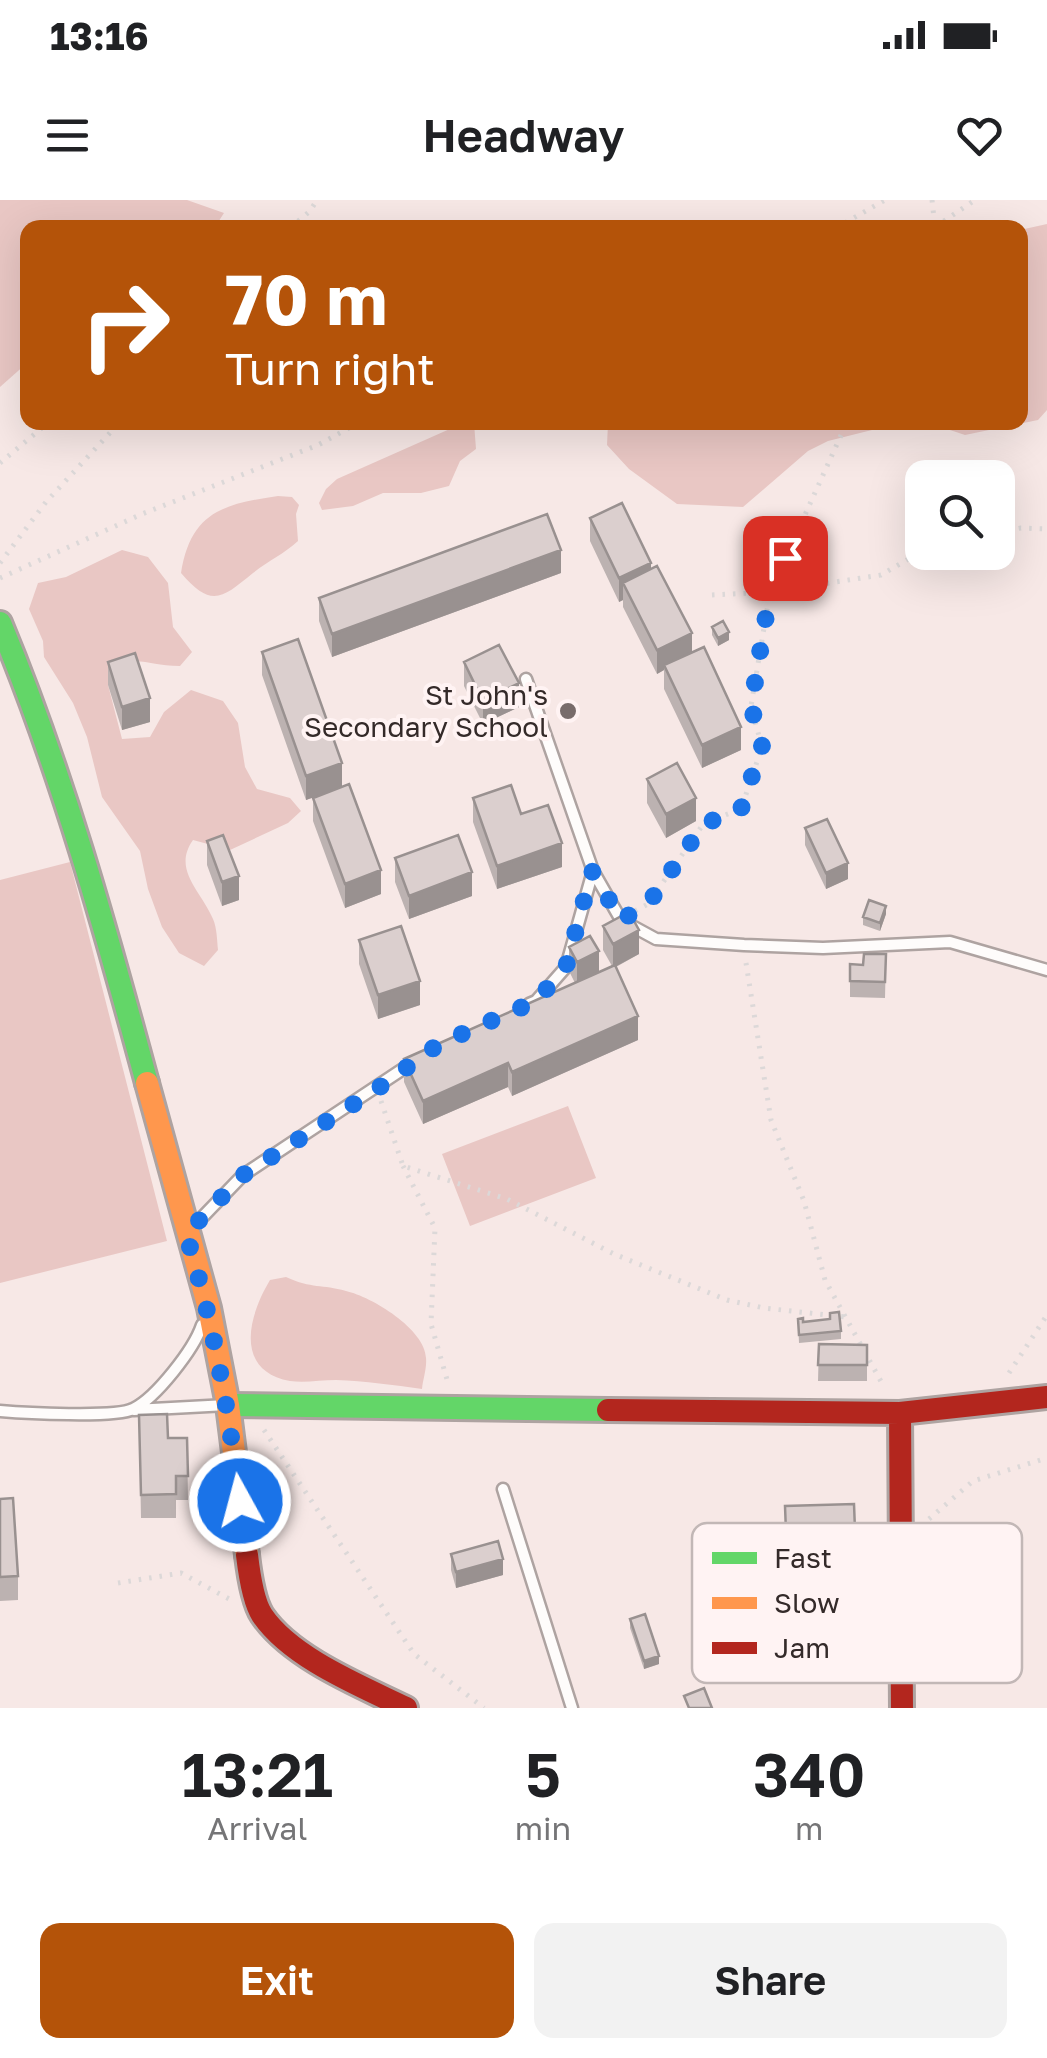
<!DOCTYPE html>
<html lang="en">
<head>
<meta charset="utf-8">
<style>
  body { margin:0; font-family:"Golos Text",sans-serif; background:#f2f2f2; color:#202124; height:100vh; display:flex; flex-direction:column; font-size:38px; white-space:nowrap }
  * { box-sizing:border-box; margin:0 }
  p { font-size:32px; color:#757577 }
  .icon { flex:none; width:55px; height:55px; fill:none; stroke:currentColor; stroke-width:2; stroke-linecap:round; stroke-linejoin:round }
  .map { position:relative; height:1508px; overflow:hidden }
  .sheet { display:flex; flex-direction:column; background:#fff; flex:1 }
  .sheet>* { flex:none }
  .top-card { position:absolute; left:20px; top:20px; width:1008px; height:210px; border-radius:20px; box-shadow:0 10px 40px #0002; background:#b45309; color:#fff; overflow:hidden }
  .tools { position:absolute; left:905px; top:260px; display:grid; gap:20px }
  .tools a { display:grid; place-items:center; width:110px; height:110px; border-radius:20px; background:#fff; box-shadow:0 10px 40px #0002; font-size:50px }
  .pin { position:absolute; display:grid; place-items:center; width:85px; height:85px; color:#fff; margin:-42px; border-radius:20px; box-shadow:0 5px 15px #0006 }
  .me { position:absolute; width:110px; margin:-55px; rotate:353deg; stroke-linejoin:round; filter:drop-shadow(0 0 8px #0008) }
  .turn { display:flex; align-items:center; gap:35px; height:210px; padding:0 40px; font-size:45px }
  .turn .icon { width:130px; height:130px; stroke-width:2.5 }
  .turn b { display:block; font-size:70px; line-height:85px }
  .eta { display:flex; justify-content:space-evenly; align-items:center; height:170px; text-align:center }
  .eta b { font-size:60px; font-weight:600; line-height:70px }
  .action { display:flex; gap:20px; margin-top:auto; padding:20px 40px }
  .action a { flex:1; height:115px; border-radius:20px; background:#b45309; color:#fff; font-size:40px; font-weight:600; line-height:115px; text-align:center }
  .action a+a { background:#f2f2f2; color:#202124 }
  .status { display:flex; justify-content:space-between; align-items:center; height:70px; padding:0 50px; background:#fff; direction:ltr }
  .status svg { height:28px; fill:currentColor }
  header { display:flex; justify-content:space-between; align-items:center; height:130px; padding:0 40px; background:#fff; font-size:45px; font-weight:600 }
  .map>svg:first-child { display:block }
  .green { fill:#e9c7c4 }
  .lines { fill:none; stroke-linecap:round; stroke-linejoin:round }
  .lane-casing { stroke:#aea3a1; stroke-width:15 }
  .fast-casing { stroke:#aea3a1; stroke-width:28 }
  .slow-casing { stroke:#aea3a1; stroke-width:28 }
  .jam-casing { stroke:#aea3a1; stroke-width:28 }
  .path { stroke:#dcd8d8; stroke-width:5; stroke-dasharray:2.5 8; stroke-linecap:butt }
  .lane { stroke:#fefcfb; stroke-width:10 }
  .fast { stroke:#63d668; stroke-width:22 }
  .slow { stroke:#ff974d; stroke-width:22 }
  .jam { stroke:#b3261e; stroke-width:22 }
  .wall { fill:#bcb2b1 }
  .shaded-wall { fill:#999190 }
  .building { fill:#dbcfce; stroke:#999190; stroke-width:2.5 }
  .route { stroke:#1a73e8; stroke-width:18; stroke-dasharray:0 32.4 }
  .poi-dot { fill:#786c6b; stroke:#fff3f3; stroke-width:4 }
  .labels { text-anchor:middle; stroke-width:8; stroke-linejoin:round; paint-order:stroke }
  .poi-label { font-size:28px; fill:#342a29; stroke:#fff3f3; text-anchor:end }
  .key { fill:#fff3f3; stroke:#c2b7b6; stroke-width:2.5 }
  .key-label { font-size:28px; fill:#342a29 }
</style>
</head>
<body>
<div class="status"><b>13:16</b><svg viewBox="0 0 49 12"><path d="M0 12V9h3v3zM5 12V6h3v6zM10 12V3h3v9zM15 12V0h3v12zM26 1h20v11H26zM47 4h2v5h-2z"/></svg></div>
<header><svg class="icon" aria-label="menu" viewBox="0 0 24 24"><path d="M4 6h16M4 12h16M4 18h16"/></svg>Headway<svg class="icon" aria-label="heart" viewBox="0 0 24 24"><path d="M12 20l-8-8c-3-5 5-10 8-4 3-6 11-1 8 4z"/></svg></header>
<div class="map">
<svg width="1047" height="1508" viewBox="0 0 1047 1508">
  <rect width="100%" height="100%" fill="#f7e8e6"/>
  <!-- green -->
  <path class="green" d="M0 0H187L224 13 215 27 28 28 27 163 0 187Z
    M1047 24V210L1038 220 965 235 929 223 896 224 828 241 808 251 743 307 677 304 629 269 607 245 608 223 1020 222V30Z
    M474 223 476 249 460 261 449 286 421 293H383L353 306 322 310 319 303 326 289 337 279 452 228Z
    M278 296 292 297 299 305 296 314 298 341C284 354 268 361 253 373 222 398 212 409 181 373 191 312 223 304 278 296Z
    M122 350 148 357 168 383 173 427 192 452 180 466C137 466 139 448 108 485L122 539 150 537 164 512 191 490 223 501 238 523 245 567 257 589 290 598 301 611 288 623 230 650 193 640C172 670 201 690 213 719 217 728 217 740 218 750L204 766 179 753 162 727 148 689 140 651 102 597 87 537 73 503 44 457 43 441 29 409 38 383 66 377Z
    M70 662 167 1041 0 1083V680Z
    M568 906 596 978 470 1026 442 954Z
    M286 1077C312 1089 322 1084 346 1091 372 1097 425 1129 426 1158 427 1168 423 1179 422 1189 394 1185 365 1181 336 1180 321 1180 305 1183 290 1181 233 1170 249 1115 270 1080Z"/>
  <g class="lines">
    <!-- lane casing -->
    <g class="lane-casing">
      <path id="lane" d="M526 479 593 671 621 720 656 739 744 745 823 748 950 742 1047 770
        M529 804 536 801 566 767 593 671
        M191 1029 243 975 412 863
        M134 1210 227 1205
        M0 1211C23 1213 116 1218 133 1209 156 1198 194 1149 202 1125
        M503 1289 572 1508"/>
    </g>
    <!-- fast casing -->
    <g class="fast-casing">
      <path id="fast" d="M0 423C62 572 105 727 147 883
        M228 1205 608 1210"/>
    </g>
    <!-- slow casing -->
    <g class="slow-casing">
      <path id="slow" d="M147 883 209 1108 228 1205 247 1355"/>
    </g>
    <!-- jam casing -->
    <g class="jam-casing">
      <path id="jam" d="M608 1210 900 1213 1047 1197
        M900 1213 902 1508
        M247 1355C249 1372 253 1401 262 1415 291 1458 361 1486 406 1508"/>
    </g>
    <!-- path -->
    <path class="path" d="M932 0 935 27
      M935 27 975 0
      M290 28 310 11 317 0
      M836 28 885 0
      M0 263 49 222
      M998 332 1021 328 1047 329
      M0 363 46 302 120 222
      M0 378 142 314 318 245 360 222
      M712 395 770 392 881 375 922 351
      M635 711 648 704 704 623 741 609 762 547 751 506 770 392 847 222
      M746 763 771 920 804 1001 825 1080 883 1185
      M381 901 403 966 507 999 614 1054 727 1100 764 1108 845 1117
      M403 966 435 1028 431 1124 448 1183
      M1009 1173 1047 1115
      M264 1230 414 1454 484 1508
      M929 1319 973 1281 1047 1258
      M118 1383 181 1373 231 1400"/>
    <!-- lane -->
    <use href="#lane" class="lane"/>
    <!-- fast -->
    <use href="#fast" class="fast"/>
    <!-- slow -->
    <use href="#slow" class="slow"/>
    <!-- jam -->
    <use href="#jam" class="jam"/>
  </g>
  <!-- wall -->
  <path class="wall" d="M590 318 651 369 741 550 702 568 664 489V470L657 474 623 407V400L619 402 590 341Z
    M561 373 332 457 319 421V398Z
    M712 427 729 440 718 446 712 435Z
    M262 452 342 587 381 694 345 708 313 621V598L325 593 306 600 262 475Z
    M108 462 150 522 122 530 108 485Z
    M464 462 519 507 483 524 464 486Z
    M647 579 696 621 666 638 647 603Z
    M473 598 521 614 562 667 497 689 473 622Z
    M805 628 848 679 826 689 805 645Z
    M207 641 239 700 222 706 207 665Z
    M395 658 472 696 409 719 395 682Z
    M886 714 880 731 863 725V717Z
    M603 726 639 754 616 767 638 840 512 896 508 887 423 924 404 882V859L575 783 569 771V747L599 772 612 766 603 750Z
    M359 740 420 805 378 819 359 764Z
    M886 754 885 798 850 797V764L863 765Z
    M798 1119 803 1122 841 1131V1139L799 1143Z
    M819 1144 867 1145V1181H818Z
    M139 1215 168 1238H187L188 1300H176V1318H141Z
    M0 1299 18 1376V1400L0 1401Z
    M785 1306 856 1356 870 1416V1439L842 1440V1432L822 1433V1445H802L798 1355H786Z
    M754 1350 755 1415 716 1416 714 1351Z
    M451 1354 503 1375 456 1388 451 1370Z
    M976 1369 977 1390 950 1393V1370Z
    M630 1419 659 1464 644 1469 630 1428Z
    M765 1448 766 1472 755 1473 754 1449Z
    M746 1449V1476H713V1450Z"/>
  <!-- shaded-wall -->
  <path class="shaded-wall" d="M561 350V373L332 457V434Z
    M651 363V386L623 383V400L619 402V378Z
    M729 432V440L718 446V438Z
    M692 433V457L664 465V470L657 474V450Z
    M519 483V507L483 524V501Z
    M150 498V522L122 530V507Z
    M741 527V550L702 568V545Z
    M342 563V587L306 600V576Z
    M696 598V621L666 638V614Z
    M562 643V667L497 689V666Z
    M848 663V679L826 689V673Z
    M381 670V694L345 708V684Z
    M472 672V696L409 719V696Z
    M239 676V700L222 706V682Z
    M886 706V714L880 731V723Z
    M639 730V754L613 768V744Z
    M599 751V775L577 786V762Z
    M420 781V805L378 819V795Z
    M638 816V840L512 896V872Z
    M508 863V887L423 924V901Z
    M503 1359V1375L456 1388V1372Z
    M659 1456V1464L644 1469V1461Z"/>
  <!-- building -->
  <path class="building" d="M622 303 651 363 619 378 590 318Z
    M547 314 561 350 332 434 319 398Z
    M657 366 692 433 657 450 623 383Z
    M723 421 729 432 718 438 712 427Z
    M298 439 342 563 306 576 262 452Z
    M499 445 519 483 483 501 464 462Z
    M704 447 741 527 702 545 664 465Z
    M135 453 150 498 122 507 108 462Z
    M677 563 696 598 666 614 647 579Z
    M349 584 381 670 345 684 313 598Z
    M511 585 521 614 548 605 562 643 497 666 473 598Z
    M827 619 848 663 826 673 805 628Z
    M223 635 239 676 222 682 207 641Z
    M458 635 472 672 409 696 395 658Z
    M869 700 886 706 880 723 863 717Z
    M629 712 639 730 613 744 603 726Z
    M401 726 420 781 378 795 359 740Z
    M590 736 599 751 577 762 569 747Z
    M864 754H886L885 782 850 781V764L863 765Z
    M615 765 638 816 512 872 508 863 423 901 404 859Z
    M839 1112 841 1131 799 1135 798 1119 803 1118V1122L830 1119V1113Z
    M819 1144 867 1145V1165H818Z
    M167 1214 168 1238H187L188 1276H176V1294L141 1295 139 1215Z
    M13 1298 18 1376 0 1377V1299Z
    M854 1304 856 1356 868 1355 870 1416H842V1408L822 1409V1421L802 1422 798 1332H786L785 1306Z
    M498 1341 503 1359 456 1372 451 1354Z
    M645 1414 659 1456 644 1461 630 1419Z
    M704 1488 712 1508H689L684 1496Z"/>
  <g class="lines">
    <!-- route -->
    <path class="route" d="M240 1301C228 1208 214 1124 186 1034L243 975 377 889 439 844 536 801 566 767 592 671 621 720 648 704 704 624 741 609 762 546 751 506 770 392 785 358"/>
  </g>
  <!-- markers -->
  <circle class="poi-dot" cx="568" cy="511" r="10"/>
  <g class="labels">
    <!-- poi labels -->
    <g class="poi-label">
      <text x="548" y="505">St John's<tspan x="548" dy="32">Secondary School</tspan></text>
    </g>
  </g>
  <!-- legend -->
  <rect x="692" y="1323" width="330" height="160" rx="15" class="key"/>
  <rect x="712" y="1352" width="45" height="12" fill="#63d668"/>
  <rect x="712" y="1397" width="45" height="12" fill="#ff974d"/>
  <rect x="712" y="1442" width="45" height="12" fill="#b3261e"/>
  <g class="key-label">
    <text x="774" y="1368">Fast</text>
    <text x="774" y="1413">Slow</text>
    <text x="774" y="1458">Jam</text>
  </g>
</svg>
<div class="tools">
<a><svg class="icon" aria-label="search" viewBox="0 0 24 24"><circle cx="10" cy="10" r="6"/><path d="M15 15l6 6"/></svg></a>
</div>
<div class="pin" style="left:785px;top:358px;background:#d93025"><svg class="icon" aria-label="arrive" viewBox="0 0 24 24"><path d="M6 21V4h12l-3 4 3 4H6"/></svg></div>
<svg class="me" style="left:240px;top:1301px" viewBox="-20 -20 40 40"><circle r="17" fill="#1a73e8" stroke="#fff" stroke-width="3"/><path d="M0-11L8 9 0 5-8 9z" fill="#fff"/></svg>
<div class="top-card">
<div class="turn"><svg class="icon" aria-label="right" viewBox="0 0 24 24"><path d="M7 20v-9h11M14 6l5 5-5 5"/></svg><div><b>70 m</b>Turn right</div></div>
</div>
</div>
<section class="sheet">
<div class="eta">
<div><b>13:21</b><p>Arrival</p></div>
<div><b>5</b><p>min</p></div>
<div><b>340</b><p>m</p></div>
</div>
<div class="action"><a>Exit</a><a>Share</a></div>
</section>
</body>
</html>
